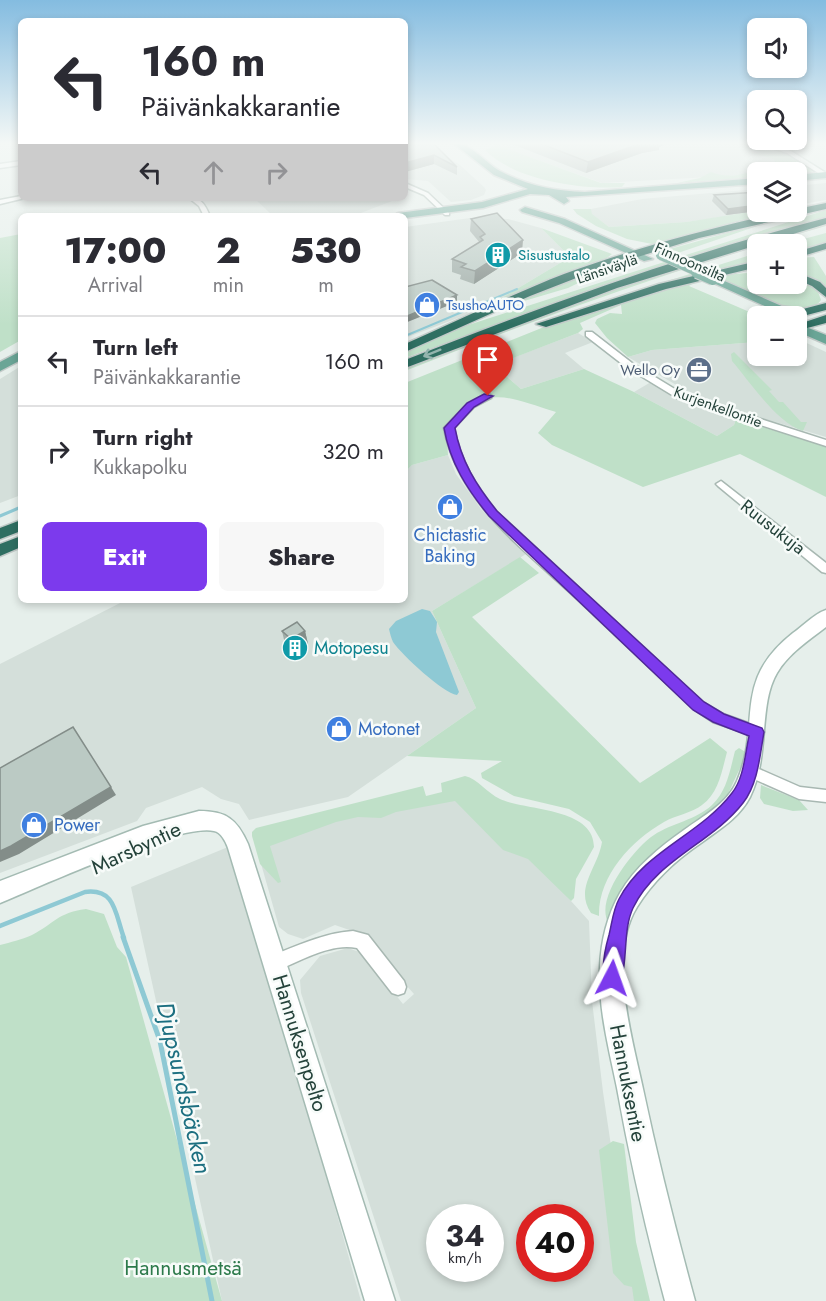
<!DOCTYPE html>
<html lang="en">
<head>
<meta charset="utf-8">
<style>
  body { margin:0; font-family:Jost,sans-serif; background:#f7f7f7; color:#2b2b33; height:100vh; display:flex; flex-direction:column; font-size:22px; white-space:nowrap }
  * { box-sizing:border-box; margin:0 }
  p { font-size:20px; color:#7c7c81 }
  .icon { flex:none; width:33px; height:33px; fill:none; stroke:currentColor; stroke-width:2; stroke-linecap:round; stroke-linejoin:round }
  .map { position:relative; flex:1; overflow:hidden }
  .drawer { position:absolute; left:18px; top:213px; width:390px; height:390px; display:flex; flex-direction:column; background:#fff; border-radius:9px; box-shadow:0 3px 9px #0003 }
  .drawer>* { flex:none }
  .guide { position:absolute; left:18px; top:18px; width:390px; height:183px; border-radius:9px; box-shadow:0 3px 9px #0003; background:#fff; color:#2b2b33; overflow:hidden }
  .fabs { position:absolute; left:747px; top:18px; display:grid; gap:12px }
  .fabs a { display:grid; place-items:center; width:60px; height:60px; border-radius:9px; background:#fff; box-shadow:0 3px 9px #0003; font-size:30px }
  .speed { position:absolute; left:426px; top:1204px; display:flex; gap:12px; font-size:30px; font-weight:700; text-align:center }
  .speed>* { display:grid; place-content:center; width:78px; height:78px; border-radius:50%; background:#fff; box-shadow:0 3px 9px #0003; line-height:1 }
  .speed small { font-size:15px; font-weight:400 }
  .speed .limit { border:9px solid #d22; background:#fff; color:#111 }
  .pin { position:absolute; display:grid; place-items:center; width:51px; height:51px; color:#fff; margin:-62px -26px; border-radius:50% 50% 50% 0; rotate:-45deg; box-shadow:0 0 6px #0007 }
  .pin .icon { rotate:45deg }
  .me { position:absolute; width:66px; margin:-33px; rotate:4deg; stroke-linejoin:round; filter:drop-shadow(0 0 4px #0008) }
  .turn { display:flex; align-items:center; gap:21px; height:126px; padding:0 24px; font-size:27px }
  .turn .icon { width:78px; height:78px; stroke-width:2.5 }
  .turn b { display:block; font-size:42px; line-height:51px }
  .lanes { display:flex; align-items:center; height:57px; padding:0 24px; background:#0003; justify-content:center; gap:30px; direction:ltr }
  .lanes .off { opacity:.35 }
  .eta { display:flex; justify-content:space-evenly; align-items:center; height:102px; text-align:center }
  .eta b { font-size:36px; font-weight:800; line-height:42px }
  .button { display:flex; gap:12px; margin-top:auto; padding:12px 24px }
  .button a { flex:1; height:69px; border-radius:9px; background:#7c3aed; color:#fff; font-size:24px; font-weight:800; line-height:69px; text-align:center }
  .button a+a { background:#f7f7f7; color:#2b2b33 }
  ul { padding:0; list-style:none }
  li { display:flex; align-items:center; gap:18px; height:90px; padding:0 24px; border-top:2px solid #e1e1e2 }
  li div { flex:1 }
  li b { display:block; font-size:22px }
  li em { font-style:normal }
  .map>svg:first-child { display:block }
  .built { fill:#d4dfda; fill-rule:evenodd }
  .green { fill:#bfe0c8 }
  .water { fill:#8ec9d4 }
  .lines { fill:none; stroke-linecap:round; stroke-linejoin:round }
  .stream-far3 { stroke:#8ec9d4; stroke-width:2 }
  .stream-far2 { stroke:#8ec9d4; stroke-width:3 }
  .stream-far1 { stroke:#8ec9d4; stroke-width:4.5 }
  .stream { stroke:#8ec9d4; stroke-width:5 }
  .street-casing { stroke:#a8b8b2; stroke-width:3 }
  .secondary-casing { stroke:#a4bbb3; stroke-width:3 }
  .primary-casing { stroke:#c2cac8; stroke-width:3 }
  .highway-casing { stroke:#c2cac8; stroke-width:3 }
  .street { fill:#fff; fill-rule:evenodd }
  .secondary { fill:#fff; fill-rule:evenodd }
  .primary { fill:#6aa596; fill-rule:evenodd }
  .highway { fill:#2f6f62; fill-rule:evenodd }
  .primary-bridge-far1-casing { stroke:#c2cac8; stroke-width:11; stroke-linecap:butt }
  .primary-bridge-casing { stroke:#c2cac8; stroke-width:14; stroke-linecap:butt }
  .primary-bridge-far1 { stroke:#6aa596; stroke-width:10 }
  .primary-bridge { stroke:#6aa596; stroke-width:12 }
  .wall { fill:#a1aea9 }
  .shaded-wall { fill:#838d89 }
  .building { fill:#bbcac4; stroke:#838d89; stroke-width:1.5 }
  .oneway { stroke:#93b5ae }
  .route { fill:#7c3aed; stroke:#51269a; stroke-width:1.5 }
  .labels { text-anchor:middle; stroke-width:5; stroke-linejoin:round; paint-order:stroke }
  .far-culture-label { font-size:15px; fill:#0d838f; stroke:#f7fbf9; text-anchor:start }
  .far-street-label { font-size:15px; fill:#24423a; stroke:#f7fbf9 }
  .far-shop-label { font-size:15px; fill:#366cbe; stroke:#f7fbf9; text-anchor:start }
  .far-service-label { font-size:15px; fill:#4e5e75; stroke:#f7fbf9; text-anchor:end }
  .street-label { font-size:18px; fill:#24423a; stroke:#f7fbf9 }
  .shop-label { font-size:18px; fill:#366cbe; stroke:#f7fbf9; text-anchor:start }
  .culture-label { font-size:18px; fill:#0d838f; stroke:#f7fbf9; text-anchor:start }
  .near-street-label { font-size:21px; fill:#24423a; stroke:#f7fbf9 }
  .near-park-label { font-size:21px; fill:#2d7a4b; stroke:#f7fbf9 }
  .near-water-label { font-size:24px; font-style:italic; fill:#1c6f80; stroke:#f7fbf9 }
</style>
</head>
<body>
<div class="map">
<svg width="826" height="1301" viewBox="0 0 826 1301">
  <rect width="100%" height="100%" fill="#e6efeb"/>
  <!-- built -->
  <path class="built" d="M405 143H426L460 165 484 187 486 190 484 195 471 200 451 202 428 181 405 179Z
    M491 143H762L760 148 766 151 779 152 795 158 745 175 602 183Z
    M826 183V200L797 205 796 186Z
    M757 189 759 212 744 214 686 222 609 227 591 214V209L642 199Z
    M254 198H400L353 216H273Z
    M470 218 508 219 541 228 570 257 487 307 405 338V227Z
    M578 333 593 342 565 353 584 369 521 389 505 375 496 374 486 368Z
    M798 339 826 352V437L704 401 628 357 652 350 757 342 758 356H796Z
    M21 366V495L0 503V379Z
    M651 382 699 406 736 419 734 425 717 436 634 392Z
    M448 455 456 474 481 509 526 554 432 611 476 708 348 797 249 820 239 804 221 799 202 787 146 808 137 821 0 873V664L126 600H405V472L412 465Z
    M455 797 527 852 589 921 592 1001 603 1092 628 1260 636 1301H401L301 993 300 980 320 956 348 948 362 953 403 1004 414 994 361 934 335 925 303 939 288 934 279 927 254 839 336 816ZM440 1218H490V1269H440ZM530 1218H580V1269H530Z
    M228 847 287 1035 361 1301H222L131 887Z"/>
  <!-- green -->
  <path class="green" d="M497 145 601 183H625L622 187C582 190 514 180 485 150Z
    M766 151 785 153 815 171 797 174 758 172 757 177 677 183 700 178 711 172C733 181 754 171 775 162L774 159 756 154Z
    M573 209H591L592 214 609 227 686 222 743 213 783 212 652 244 627 239 596 226 577 214Z
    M826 210V218L623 278 405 358V350L462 327Z
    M769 222 669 256 659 252 767 222Z
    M826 224V226C684 266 543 316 405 371V368C543 312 683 262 826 224Z
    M541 228 612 254 603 261 498 304 495 302 570 257Z
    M826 233V245L797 253 796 244H785Z
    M21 234V340L0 352V238Z
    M757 253V262L652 287 664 282Z
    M814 257 826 276V286L797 272V258Z
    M623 261 568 288 507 306 571 278Z
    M757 272 758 284H796L797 278 817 289 821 300C802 328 738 286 715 276Z
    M688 282 692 284 689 286 759 316 757 342 652 350 628 357 607 338 595 323 597 319 610 313 622 314 621 305 580 323 583 329 578 333 487 368 496 374 505 375 521 389 584 369 634 392 717 436 734 425 736 419 826 446V497L740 454 643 487 552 445 538 433 556 412C504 396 489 384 446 426L448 455 412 465 405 472V383L569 317Z
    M734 352 772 390 769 391 779 402H783L801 422H807L803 431C777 423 750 382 732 361L731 354Z
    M520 557 539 573 472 617 640 783 710 738 727 752C722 770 719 793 702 805 692 813 676 815 664 822 631 841 598 876 599 916L591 913C574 888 598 868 602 842L590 822 569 809 514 796 482 778 481 773 502 761 407 756 476 708 432 611Z
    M739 748 747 753 727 796 609 924C593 900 634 848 654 835 672 823 696 820 712 805 727 791 730 770 735 751Z
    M465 776C478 779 487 793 500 799 526 811 594 807 594 847L576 879 574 898 571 901 528 859 503 850 455 801 396 812 381 818 358 817 336 822 270 846 281 882 278 883 260 864 252 836V832L256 828 423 786 426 796 442 792 441 783Z
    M761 785 799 800 808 810 793 811 764 804 760 798Z
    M86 909 104 914 117 947 126 957 222 1301H0V945C11 942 21 940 32 935 55 923 57 913 86 909Z
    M613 1141 624 1144 636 1242 650 1301H634L632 1287 624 1285 613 1273 599 1150Z"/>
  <!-- water -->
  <path class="water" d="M422 609 430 611 437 622 436 632 459 692 457 695C443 693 402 655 393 642 391 638 390 633 389 629L396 621Z"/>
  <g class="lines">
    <!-- stream-far3 -->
    <path class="stream-far3" d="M405 336 517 289"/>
    <!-- stream-far2 -->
    <path class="stream-far2" d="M0 516 21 507"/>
    <!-- stream-far1 -->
    <path class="stream-far1" d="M0 926 85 892C116 888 115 914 124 938"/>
    <!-- stream -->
    <path class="stream" d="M123 937 160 1041 212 1301"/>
    <!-- street casing -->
    <g class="street-casing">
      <path id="street" d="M774 145 791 151 826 173V178L787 153 772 148Z
        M21 161V165L0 168V164Z
        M405 183 428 193 449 213V215H445L424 195 405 187Z
        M21 196V198H25L0 204V200Z
        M189 198C202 198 205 205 210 216H204L199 206Z
        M586 332H592L632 363 683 394 826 440V446L677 398 626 367 586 336Z
        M488 393 492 396 491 398 474 407 454 428C460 461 476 486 497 512L703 702 723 714 762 728 764 732 762 736 757 737 713 722 695 710C655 673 616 636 577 599 525 550 458 503 444 428L468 403Z
        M721 481 826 563V573L822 572 718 486 716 484Z
        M750 765 800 787 826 790V802L799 799 745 775 743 771 745 767Z
        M353 931 368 935 404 981 406 987 404 993 398 995 392 993 357 948C331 942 299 962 275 971L269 969 267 963 269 957C296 946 324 933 353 931Z"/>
    </g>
    <!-- secondary casing -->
    <g class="secondary-casing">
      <path id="secondary" d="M826 610V627C809 640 788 654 777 673 758 705 770 757 750 797 739 818 720 829 701 843 676 860 653 881 637 907 607 955 632 1037 643 1089 658 1160 676 1231 695 1301H665C646 1230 630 1160 617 1088 609 1049 598 1008 600 967 601 941 607 916 620 893 635 867 660 847 684 830 703 816 727 804 737 781 762 722 731 682 793 633 803 626 814 614 826 610Z
        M199 811C226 811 237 819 248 844L395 1301H365L228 848C226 842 221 832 214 831 179 823 39 887 0 903V881L143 826Z"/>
    </g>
    <!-- primary casing -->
    <g class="primary-casing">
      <path id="primary" d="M453 143C472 143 484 162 500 171 528 186 554 191 585 192L758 178V184L566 197 569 201 564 204 549 195 530 194 483 208 405 218 393 216 398 213 482 202 528 189 494 175Z
        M826 172V178L796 181V175Z
        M525 207 565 219 653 259 644 261 559 223 522 212 520 210Z
        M713 276 800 314 802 316 796 319V316H787L709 281V277Z
        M796 323 826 335V344L796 331Z
        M21 351V360L0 371V362Z"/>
    </g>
    <!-- highway casing -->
    <g class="highway-casing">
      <path id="highway" d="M826 203V209L699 238 602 268 530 296 405 352V344C458 321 510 295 564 274 649 243 741 220 826 203Z
        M826 218V224L617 288 405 368V360C543 306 682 255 826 218Z
        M826 243V249L796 258V252Z
        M758 261V267L666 289 546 327 536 324 659 284Z
        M796 272 820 282 826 288V297L812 286 796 279Z
        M826 303V310L803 316 774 309 780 306 803 309Z
        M826 315V323L796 331V325Z
        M21 520V531L0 539V528Z
        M21 536V547L0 556V544Z"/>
    </g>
    <!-- street -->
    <use href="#street" class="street"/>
    <!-- secondary -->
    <use href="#secondary" class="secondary"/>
    <!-- primary -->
    <use href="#primary" class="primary"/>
    <!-- highway -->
    <use href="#highway" class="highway"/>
    <!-- primary-bridge-far1 casing -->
    <g class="primary-bridge-far1-casing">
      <path id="primary-bridge-far1" d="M661 255 701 273"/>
    </g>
    <!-- primary-bridge casing -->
    <g class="primary-bridge-casing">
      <path id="primary-bridge" d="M697 272 713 279"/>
    </g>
    <!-- primary-bridge-far1 -->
    <use href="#primary-bridge-far1" class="primary-bridge-far1"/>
    <!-- primary-bridge -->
    <use href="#primary-bridge" class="primary-bridge"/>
  </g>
  <!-- wall -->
  <path class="wall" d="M413 143 457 167V175L434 164 405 172V145Z
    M512 143H670L659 147V150L642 153 586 173 512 144Z
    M758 192V211L726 215 712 201 714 195Z
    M471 219 522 253 474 284 460 279 461 275 452 272V259L480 243 470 231Z
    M282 631H305L308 644 293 652 285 644Z"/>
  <!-- shaded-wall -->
  <path class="shaded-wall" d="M642 143H670L659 147V150L642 153 586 173 588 162Z
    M434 155V164L405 172V163Z
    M803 198 801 204 796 205V199Z
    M758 205V211L726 215 728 209Z
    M523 240 522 253 474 284 475 271Z
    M457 295V302L405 323V317Z
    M305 631 308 644 293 652 291 639Z
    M111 787 116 795 19 854 0 862V851Z"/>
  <!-- building -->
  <path class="building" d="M413 143H433L457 167 434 155 405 163V145Z
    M539 143H642L588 162Z
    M758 192V205L728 209 714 195Z
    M796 193 803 198 796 199Z
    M497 213 523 240 475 271 461 267 466 264 452 259 483 240 480 237 485 234 471 219Z
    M432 280 457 295 405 317V287Z
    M297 622 305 631 291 639 282 631Z
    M73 727 111 787 11 846 0 851V768Z"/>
  <!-- one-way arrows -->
  <defs><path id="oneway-shaft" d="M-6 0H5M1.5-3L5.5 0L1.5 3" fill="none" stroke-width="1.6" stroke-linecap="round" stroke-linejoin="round" transform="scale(1.5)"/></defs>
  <use class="oneway" href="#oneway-shaft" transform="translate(432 353) rotate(158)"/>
  <!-- sky -->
  <linearGradient id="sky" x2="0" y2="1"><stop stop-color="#84bce0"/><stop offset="0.44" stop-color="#f4f8f6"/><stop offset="1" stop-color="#f4f8f6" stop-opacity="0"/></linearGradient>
  <rect width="826" height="325" fill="url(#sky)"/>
  <!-- route -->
  <path class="route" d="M484 394 493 396 474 407 455 428C461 461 476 485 497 511L704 702 724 714 762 728 764 732C760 755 758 784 743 803 712 843 656 860 633 908 622 932 629 961 619 984L612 987 606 984C600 970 605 949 609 935 612 923 613 910 619 899 644 851 700 835 732 793 744 778 745 754 749 736L713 722 693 710 489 516C467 489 450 463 444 428L467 403Z"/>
  <!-- icons -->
  <defs>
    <g id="building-disc" transform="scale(1.35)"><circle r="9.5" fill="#0f9aa8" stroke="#f7fbf9"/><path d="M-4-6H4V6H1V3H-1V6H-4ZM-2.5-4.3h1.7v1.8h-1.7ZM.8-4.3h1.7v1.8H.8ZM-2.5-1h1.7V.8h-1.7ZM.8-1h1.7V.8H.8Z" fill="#fff"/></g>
    <g id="shop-disc" transform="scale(1.35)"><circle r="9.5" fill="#3f7fe0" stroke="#f7fbf9"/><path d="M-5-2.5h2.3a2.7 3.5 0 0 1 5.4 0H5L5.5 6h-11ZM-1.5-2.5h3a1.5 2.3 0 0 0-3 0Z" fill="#fff"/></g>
    <g id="office-disc" transform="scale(1.35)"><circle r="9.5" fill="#5c6f8a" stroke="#f7fbf9"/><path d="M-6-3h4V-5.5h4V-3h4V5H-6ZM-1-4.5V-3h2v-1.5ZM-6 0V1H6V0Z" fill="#fff"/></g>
  </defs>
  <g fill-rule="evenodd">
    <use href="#building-disc" x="498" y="255"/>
    <use href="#shop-disc" x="427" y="305"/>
    <use href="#office-disc" x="699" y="370"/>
    <use href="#shop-disc" x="450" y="507"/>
    <use href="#building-disc" x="295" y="648"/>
    <use href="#shop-disc" x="339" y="729"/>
    <use href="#shop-disc" x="34" y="825"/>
  </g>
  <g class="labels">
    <!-- far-culture labels -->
    <g class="far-culture-label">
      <text x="518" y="260">Sisustustalo</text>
    </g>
    <!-- far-street labels -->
    <g class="far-street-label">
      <text transform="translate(690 262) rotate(24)" y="5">Finnoonsilta</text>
      <text transform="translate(607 269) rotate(-19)" y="5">Länsiväylä</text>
      <text transform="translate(718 407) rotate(20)" y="5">Kurjenkellontie</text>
    </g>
    <!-- far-shop labels -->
    <g class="far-shop-label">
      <text x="446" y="310">TsushoAUTO</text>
    </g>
    <!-- far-service labels -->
    <g class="far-service-label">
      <text x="680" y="375">Wello Oy</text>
    </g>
    <!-- street labels -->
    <g class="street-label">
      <text transform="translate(773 527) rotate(38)" y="6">Ruusukuja</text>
    </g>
    <!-- shop labels -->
    <g class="shop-label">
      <text x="450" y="541" text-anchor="middle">Chictastic<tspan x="450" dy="21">Baking</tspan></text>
      <text x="358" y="735">Motonet</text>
      <text x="54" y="831">Power</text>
    </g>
    <!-- culture labels -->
    <g class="culture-label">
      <text x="314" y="654">Motopesu</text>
    </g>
    <!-- near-street labels -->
    <g class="near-street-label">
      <text transform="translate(136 848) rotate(-25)" y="7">Marsbyntie</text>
      <text transform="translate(300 1043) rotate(73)" y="7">Hannuksenpelto</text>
      <text transform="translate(628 1083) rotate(79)" y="7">Hannuksentie</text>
    </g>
    <!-- near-park labels -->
    <g class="near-park-label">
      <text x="183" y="1275">Hannusmetsä</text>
    </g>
    <!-- near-water labels -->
    <g class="near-water-label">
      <text transform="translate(184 1088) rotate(77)" y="8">Djupsundsbäcken</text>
    </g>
  </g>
</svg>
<div class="fabs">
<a><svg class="icon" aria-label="sound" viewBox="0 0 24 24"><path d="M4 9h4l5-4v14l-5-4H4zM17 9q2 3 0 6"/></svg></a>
<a><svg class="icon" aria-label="search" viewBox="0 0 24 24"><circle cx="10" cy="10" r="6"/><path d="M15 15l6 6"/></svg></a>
<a><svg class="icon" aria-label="layers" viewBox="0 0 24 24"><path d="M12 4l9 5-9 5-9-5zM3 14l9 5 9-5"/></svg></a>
<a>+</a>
<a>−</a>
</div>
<div class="speed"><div>34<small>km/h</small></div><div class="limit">40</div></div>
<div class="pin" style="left:488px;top:396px;background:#d93025"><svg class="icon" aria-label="arrive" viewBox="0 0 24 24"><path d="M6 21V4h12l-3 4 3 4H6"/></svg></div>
<svg class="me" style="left:612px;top:978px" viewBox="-20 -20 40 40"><path d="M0-17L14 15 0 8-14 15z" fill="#7c3aed" stroke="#fff" stroke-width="4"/></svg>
<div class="guide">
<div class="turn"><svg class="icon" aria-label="left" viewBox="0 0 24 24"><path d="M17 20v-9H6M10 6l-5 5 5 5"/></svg><div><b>160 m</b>Päivänkakkarantie</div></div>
<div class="lanes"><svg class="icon" aria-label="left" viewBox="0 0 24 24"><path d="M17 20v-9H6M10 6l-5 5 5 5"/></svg><svg class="icon off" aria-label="ahead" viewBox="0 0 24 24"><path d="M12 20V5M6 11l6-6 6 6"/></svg><svg class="icon off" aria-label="right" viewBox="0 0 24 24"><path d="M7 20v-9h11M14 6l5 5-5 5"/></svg></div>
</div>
<section class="drawer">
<div class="eta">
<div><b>17:00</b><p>Arrival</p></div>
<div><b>2</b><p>min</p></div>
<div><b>530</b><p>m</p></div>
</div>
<ul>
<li><svg class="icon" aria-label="left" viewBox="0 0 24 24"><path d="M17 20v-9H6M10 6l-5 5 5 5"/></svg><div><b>Turn left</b><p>Päivänkakkarantie</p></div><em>160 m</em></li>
<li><svg class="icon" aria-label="right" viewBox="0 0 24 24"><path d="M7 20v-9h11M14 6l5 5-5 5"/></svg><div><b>Turn right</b><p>Kukkapolku</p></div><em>320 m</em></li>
</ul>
<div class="button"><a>Exit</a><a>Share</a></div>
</section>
</div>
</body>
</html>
